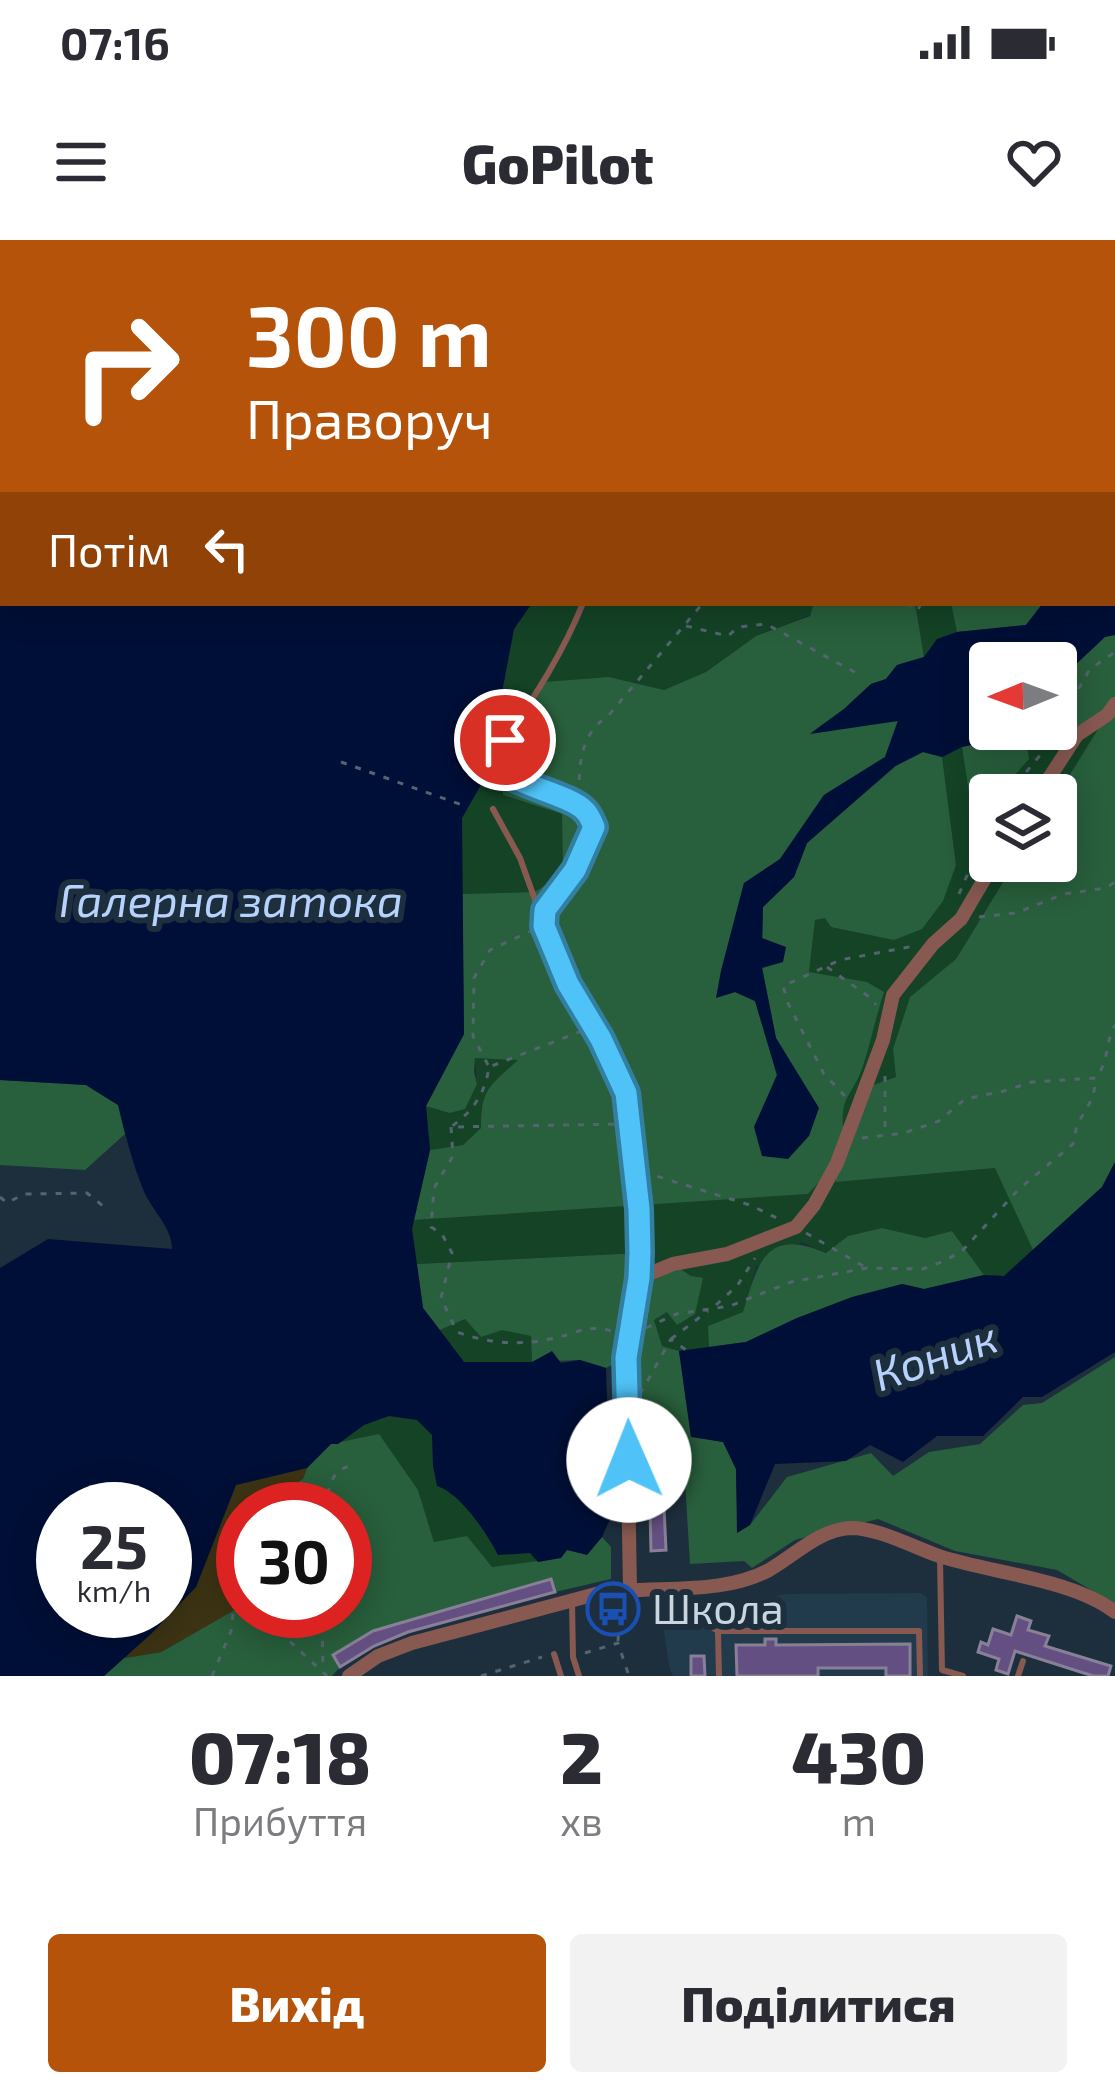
<!DOCTYPE html>
<html lang="uk">
<head>
<meta charset="utf-8">
<style>
  body { margin:0; font-family:"Exo 2",sans-serif; background:#f2f2f3; color:#2b2b33; height:100vh; display:flex; flex-direction:column; font-size:45px; white-space:nowrap }
  * { box-sizing:border-box; margin:0 }
  p { font-size:39px; color:#7c7c81 }
  .icon { flex:none; width:66px; height:66px; fill:none; stroke:currentColor; stroke-width:2; stroke-linecap:round; stroke-linejoin:round }
  .map { position:relative; height:1436px; overflow:hidden }
  .details { display:flex; flex-direction:column; background:#fff; flex:1 }
  .details>* { flex:none }
  .hud { position:absolute; left:0px; top:0px; width:1116px; height:366px; box-shadow:0 6px 30px #0003; background:#b45309; color:#fff; overflow:hidden }
  .needle { width:78px; rotate:269deg }
  .fabs { position:absolute; left:969px; top:402px; display:grid; gap:24px }
  .fabs a { display:grid; place-items:center; width:108px; height:108px; border-radius:12px; background:#fff; box-shadow:0 6px 30px #0003; font-size:60px }
  .speed { position:absolute; left:36px; top:1242px; display:flex; gap:24px; font-size:60px; font-weight:700; text-align:center }
  .speed>* { display:grid; place-content:center; width:156px; height:156px; border-radius:50%; background:#fff; box-shadow:0 6px 30px #0003; line-height:1 }
  .speed small { font-size:30px; font-weight:400 }
  .speed .limit { border:18px solid #d22; background:#fff; color:#111 }
  .pin { position:absolute; display:grid; place-items:center; width:102px; height:102px; color:#fff; margin:-51px; border:6px solid #fff; border-radius:50%; box-shadow:0 3px 12px #0007 }
  .me { position:absolute; width:132px; margin:-66px; rotate:359deg; stroke-linejoin:round; filter:drop-shadow(0 0 9px #0008) }
  .turn { display:flex; align-items:center; gap:42px; height:252px; padding:0 48px; font-size:54px }
  .turn .icon { width:156px; height:156px; stroke-width:2.5 }
  .turn b { display:block; font-size:84px; line-height:102px }
  .then { display:flex; align-items:center; height:114px; padding:0 48px; background:#0003; gap:24px; font-size:45px }
  .eta { display:flex; justify-content:space-evenly; align-items:center; height:204px; text-align:center }
  .eta b { font-size:72px; font-weight:800; line-height:84px }
  .button { display:flex; gap:24px; margin-top:auto; padding:24px 48px }
  .button a { flex:1; height:138px; border-radius:12px; background:#b45309; color:#fff; font-size:48px; font-weight:800; line-height:138px; text-align:center }
  .button a+a { background:#f2f2f3; color:#2b2b33 }
  .status { display:flex; justify-content:space-between; align-items:center; height:84px; padding:0 60px; background:#fff; direction:ltr }
  .status svg { height:33px; fill:currentColor }
  header { display:flex; justify-content:space-between; align-items:center; height:156px; padding:0 48px; background:#fff; font-size:54px; font-weight:800 }
  .map>svg:first-child { display:block }
  .built { fill:#213a4c }
  .green { fill:#144326 }
  .forest { fill:#285f3c }
  .sand { fill:#3d3414 }
  .water { fill:#000f37; fill-rule:evenodd }
  .building { fill:#634f81; stroke:#888096; stroke-width:3 }
  .lines { fill:none; stroke-linecap:round; stroke-linejoin:round }
  .path { stroke:#546470; stroke-width:3; stroke-dasharray:6 9; stroke-linecap:butt }
  .service { stroke:#875951; stroke-width:6 }
  .minor { stroke:#875951; stroke-width:14 }
  .route-casing { stroke:#337fa1; stroke-width:30 }
  .route { stroke:#4fc3f7; stroke-width:21 }
  .labels { text-anchor:middle; stroke-width:12; stroke-linejoin:round; paint-order:stroke }
  .poi-label { font-size:42px; fill:#cad6df; stroke:#1d2f3d; text-anchor:start }
  .water-label { font-size:45px; font-style:italic; fill:#b8d2fe; stroke:#1d2f3d }
</style>
</head>
<body>
<div class="status"><b>07:16</b><svg viewBox="0 0 49 12"><path d="M0 12V9h3v3zM5 12V6h3v6zM10 12V3h3v9zM15 12V0h3v12zM26 1h20v11H26zM47 4h2v5h-2z"/></svg></div>
<header><svg class="icon" aria-label="menu" viewBox="0 0 24 24"><path d="M4 6h16M4 12h16M4 18h16"/></svg>GoPilot<svg class="icon" aria-label="heart" viewBox="0 0 24 24"><path d="M12 20l-8-8c-3-5 5-10 8-4 3-6 11-1 8 4z"/></svg></header>
<div class="map">
<svg width="1115" height="1436" viewBox="0 0 1115 1436">
  <rect width="100%" height="100%" fill="#1d2f3d"/>
  <!-- built -->
  <path class="built" d="M920 1353 927 1357 928 1436H673L669 1426 663 1384 692 1380 699 1369 707 1373 785 1354Z"/>
  <!-- green -->
  <path class="green" d="M532 363H814L810 375 756 396 706 432 664 450 609 437 505 500 498 520 503 555 562 574 563 635 534 652 462 654V578L486 536 514 389Z
    M915 363H951L957 392 937 399 924 417Z
    M1107 475 1056 557 993 555 1028 519 1024 489H1056V476L1077 494Z
    M962 507 976 598 987 591 990 558V621H1016L956 719 910 757 896 837 845 902 841 873 844 858 863 826 868 802 809 732 815 680 825 678 956 625 942 517Z
    M475 818 520 820 481 870V888L463 905 430 910 426 866 448 873 477 844Z
    M837 923 836 942 996 928 1033 1010 1004 1036 984 1035 952 991 925 998 882 988 848 996 826 1013 802 1002 756 1027 743 1072 709 1086V1107L679 1111 661 1106 654 1079 667 1072 691 1036 673 1024 639 1038V1013L417 1024 412 989 414 980 807 954Z
    M465 1079 531 1096 532 1122H464L440 1090Z
    M606 1128 611 1277 602 1297 561 1318 538 1322 492 1327 434 1302 418 1250 338 1204 412 1147Z"/>
  <!-- forest -->
  <path class="forest" d="M814 363H915L924 417 897 425 886 439 871 444 844 469 812 492 898 480 885 517 824 555 780 619 744 643 721 731 717 757 735 752 755 761 777 835 754 887 818 868 776 798 762 727 763 667 794 637 807 603 896 526 923 512 942 517 956 625 943 661 922 689 894 700 831 687 825 678 815 680 809 732 867 742 884 752C876 776 871 802 863 826 850 862 839 853 844 898L865 848 896 837 893 809 910 757 956 719 1016 621H1056V557L1105 478 1077 495 1056 476V443L1105 396 1115 395V922L1102 947 1033 1010 995 928 836 942V924L808 954 414 980 430 910 463 905 481 888C481 848 490 846 518 820L475 818 474 832 477 844 465 869 449 873 426 866 464 794 462 654 534 652 563 635 562 574 503 555 498 520 505 500 544 442 609 437 664 450 706 432 756 396 810 376Z
    M951 363H1043L1026 385 957 392Z
    M996 489H1024L1029 519 1006 545 990 555 987 591 976 599 962 507 976 504Z
    M0 840 86 845 118 865 125 894 85 930 0 925Z
    M882 988 925 998 952 991 984 1035 924 1049 902 1044 797 1078 746 1102 709 1107 708 1086 743 1072C758 1022 766 987 826 1013L848 996Z
    M640 1013V1038L673 1024 691 1036 703 1038 695 1074 677 1085 667 1072 654 1080 662 1106 679 1111 691 1196 723 1202 736 1229 738 1292 750 1285 787 1237 871 1213 893 1236 929 1212 980 1204 1023 1165 1042 1163 1115 1117V1364L1057 1330 955 1311 878 1279 795 1300 752 1328 744 1321 690 1324 685 1241 636 1244 633 1119 626 1118 606 1128 580 1120 532 1122 531 1096 502 1090 481 1097 465 1079 440 1090 423 1068 417 1024Z
    M379 1194 418 1250 434 1302 467 1296 492 1327 560 1318 567 1310 587 1314 602 1297 611 1307V1339L555 1352 550 1339 373 1391 334 1415 340 1427 332 1436H104L124 1418 161 1412 243 1365V1371H345V1269H320L317 1255 284 1269H263V1262L302 1239 307 1228 331 1204Z"/>
  <!-- sand -->
  <path class="sand" d="M307 1228 303 1239 264 1262 263 1269H243V1365L161 1412 124 1418 196 1347 236 1245Z"/>
  <!-- water -->
  <path class="water" d="M87 0H723L722 3H88Z
    M0 7 3 22V363H532L514 389 486 536 462 578 464 794 426 866 430 910 412 989 423 1068 464 1122H532L552 1111 561 1123 580 1120 606 1128 611 1277 602 1297 587 1315 567 1310 561 1318 538 1322 530 1313 498 1315C487 1293 460 1253 437 1246L433 1226 432 1195 417 1180 389 1176 364 1185 338 1204H331L307 1228 236 1245 196 1347 151 1394 104 1436H0V1028L48 999 172 1009C172 986 151 970 143 949 132 922 125 893 118 865L86 845 0 840ZM165 1269V1371H63V1269Z
    M1115 311V395L1105 397 1056 443V423H990V489H996L976 504 962 507 942 517 923 512 895 526 807 603 794 637 763 667 762 698 786 707 783 722 762 728 776 798 819 868 809 896 788 919 762 916 754 887 777 835 755 761 735 752 716 758 721 731 744 643 780 619 824 555 885 517 898 481 810 494 844 469 871 444 886 439 897 425 924 417 937 399 957 392 1026 385 1043 363H1113Z
    M1115 922V1112L1042 1157H1023L983 1196H937L903 1222 870 1205 846 1221 775 1224 750 1285 737 1293 736 1229 723 1202 691 1197 679 1111 746 1102 797 1078 852 1057 902 1044 924 1049 984 1035 1004 1036 1102 947Z"/>
  <!-- building -->
  <path class="building" d="M664 1267 666 1310 651 1311 650 1268Z
    M551 1339 555 1352 408 1392 374 1406 340 1427 333 1415 373 1391Z
    M1017 1376 1031 1381 1028 1390 1049 1396 1045 1406 1111 1426 1108 1436H1093L1015 1411 1008 1434 996 1430 999 1419 978 1412 981 1402 988 1405 993 1389 1011 1395Z
    M765 1399H776V1405L910 1404V1436H886V1428H818V1436H737L736 1405H765Z
    M691 1416H704L705 1436H691Z"/>
  <g class="lines">
    <!-- path -->
    <path class="path" d="M627 0 629 3
      M1113 297 1115 296
      M906 363 918 370 921 363
      M686 386 728 396 738 387 766 384 860 435
      M1056 488 1090 429 1115 412
      M341 522 468 567
      M579 555C579 525 580 494 608 476L703 363
      M1007 555 1047 507 1054 504
      M959 654 969 631 990 598
      M979 677 1016 673 1064 654 1106 648 1115 642
      M827 727 872 759 876 765
      M582 791 489 827C485 854 473 871 451 887L622 884
      M488 825 473 796 474 738 490 710 533 690
      M885 836V892
      M845 856 824 834 788 763 783 746 840 720 914 706
      M451 887 453 916 434 948 431 987 442 994 452 1013 441 1058 457 1092C487 1103 519 1106 550 1099 578 1094 585 1083 615 1092
      M862 898 904 893 939 881 965 859 1004 851 1032 842 1096 838C1109 822 1105 802 1115 785
      M643 932 750 965 781 980
      M0 957 7 963 24 954 87 953 103 966
      M806 993 865 1027
      M716 1065 737 1046 755 1018
      M646 1088 676 1074 730 1066 791 1042 867 1028 923 1029 944 1021 962 1011 1019 949 1073 904 1077 885 1093 857 1096 838
      M671 1099 708 1071
      M640 1154 671 1099 686 1110
      M305 1269 325 1249
      M326 1269C328 1248 330 1230 353 1225
      M257 1371 327 1436
      M322 1371 323 1430
      M618 1401 620 1363
      M585 1413 618 1403 629 1436
      M212 1436 231 1391 238 1328 243 1324
      M481 1436 542 1417"/>
    <!-- service -->
    <path class="service" d="M894 3 897 0
      M583 363C563 413 535 456 505 500L512 537C529 547 575 559 584 570 588 574 591 582 594 587L575 630 545 670 544 686 567 744 601 799 626 853 639 969V1035
      M493 569 520 618 543 682
      M940 1320 942 1430 963 1436
      M656 1352 718 1391H919L920 1436
      M572 1362 573 1417 579 1436
      M718 1392 719 1436
      M554 1414 561 1436
      M1018 1436 1023 1421"/>
    <!-- minor -->
    <path class="minor" d="M1038 555 1077 495 1107 475 1115 464
      M630 1349 626 1118 639 1038 673 1024 727 1014 796 987 814 965 837 923 883 800 893 755 933 704 961 679 995 621
      M349 1436 378 1416 412 1403 596 1354C651 1344 719 1357 769 1330 795 1315 820 1289 851 1288 878 1288 913 1307 939 1316 991 1333 1072 1339 1115 1372"/>
  </g>
  <g class="lines">
    <!-- route casing -->
    <g class="route-casing">
      <path id="route" d="M505 500 512 537C529 547 574 558 584 570 588 573 592 582 594 587L575 630 545 670 544 686 568 744 601 799 626 853 639 969 640 1013 639 1038 626 1118 629 1220"/>
    </g>
    <!-- route -->
    <use href="#route" class="route"/>
  </g>
  <!-- icons -->
  <defs>
    <g id="bus-ring" transform="scale(2.7)"><circle r="9.5" fill="#1d2f3d" stroke="#1a4fb4" stroke-width="1.5"/><path d="M-5-6H5V4H4V6H2V4H-2V6H-4V4H-5ZM-3.5-4V0h7V-4ZM-3.5 1.2v1.5H-2V1.2ZM2 1.2v1.5H3.5V1.2Z" fill="#1a4fb4"/></g>
  </defs>
  <g fill-rule="evenodd">
    <use href="#bus-ring" x="613" y="1369"/>
  </g>
  <g class="labels">
    <!-- poi labels -->
    <g class="poi-label">
      <text x="652" y="1384">Школа</text>
    </g>
    <!-- water labels -->
    <g class="water-label">
      <text x="231" y="677">Галерна затока</text>
      <text transform="translate(935 1116) rotate(-19)" y="16">Коник</text>
    </g>
  </g>
</svg>
<div class="fabs">
<a><svg class="needle" viewBox="-14 -14 28 28"><path d="M0-13l5 13h-10z" fill="#e53935"/><path d="M0 13l5-13h-10z" fill="#7c7c81"/></svg></a>
<a><svg class="icon" aria-label="layers" viewBox="0 0 24 24"><path d="M12 4l9 5-9 5-9-5zM3 14l9 5 9-5"/></svg></a>
</div>
<div class="speed"><div>25<small>km/h</small></div><div class="limit">30</div></div>
<div class="pin" style="left:505px;top:500px;background:#d93025"><svg class="icon" aria-label="arrive" viewBox="0 0 24 24"><path d="M6 21V4h12l-3 4 3 4H6"/></svg></div>
<svg class="me" style="left:629px;top:1220px" viewBox="-20 -20 40 40"><circle r="19" fill="#fff"/><path d="M0-13L10 11 0 6-10 11z" fill="#4fc3f7"/></svg>
<div class="hud">
<div class="turn"><svg class="icon" aria-label="right" viewBox="0 0 24 24"><path d="M7 20v-9h11M14 6l5 5-5 5"/></svg><div><b>300 m</b>Праворуч</div></div>
<div class="then">Потім<svg class="icon" aria-label="left" viewBox="0 0 24 24"><path d="M17 20v-9H6M10 6l-5 5 5 5"/></svg></div>
</div>
</div>
<section class="details">
<div class="eta">
<div><b>07:18</b><p>Прибуття</p></div>
<div><b>2</b><p>хв</p></div>
<div><b>430</b><p>m</p></div>
</div>
<div class="button"><a>Вихід</a><a>Поділитися</a></div>
</section>
</body>
</html>
